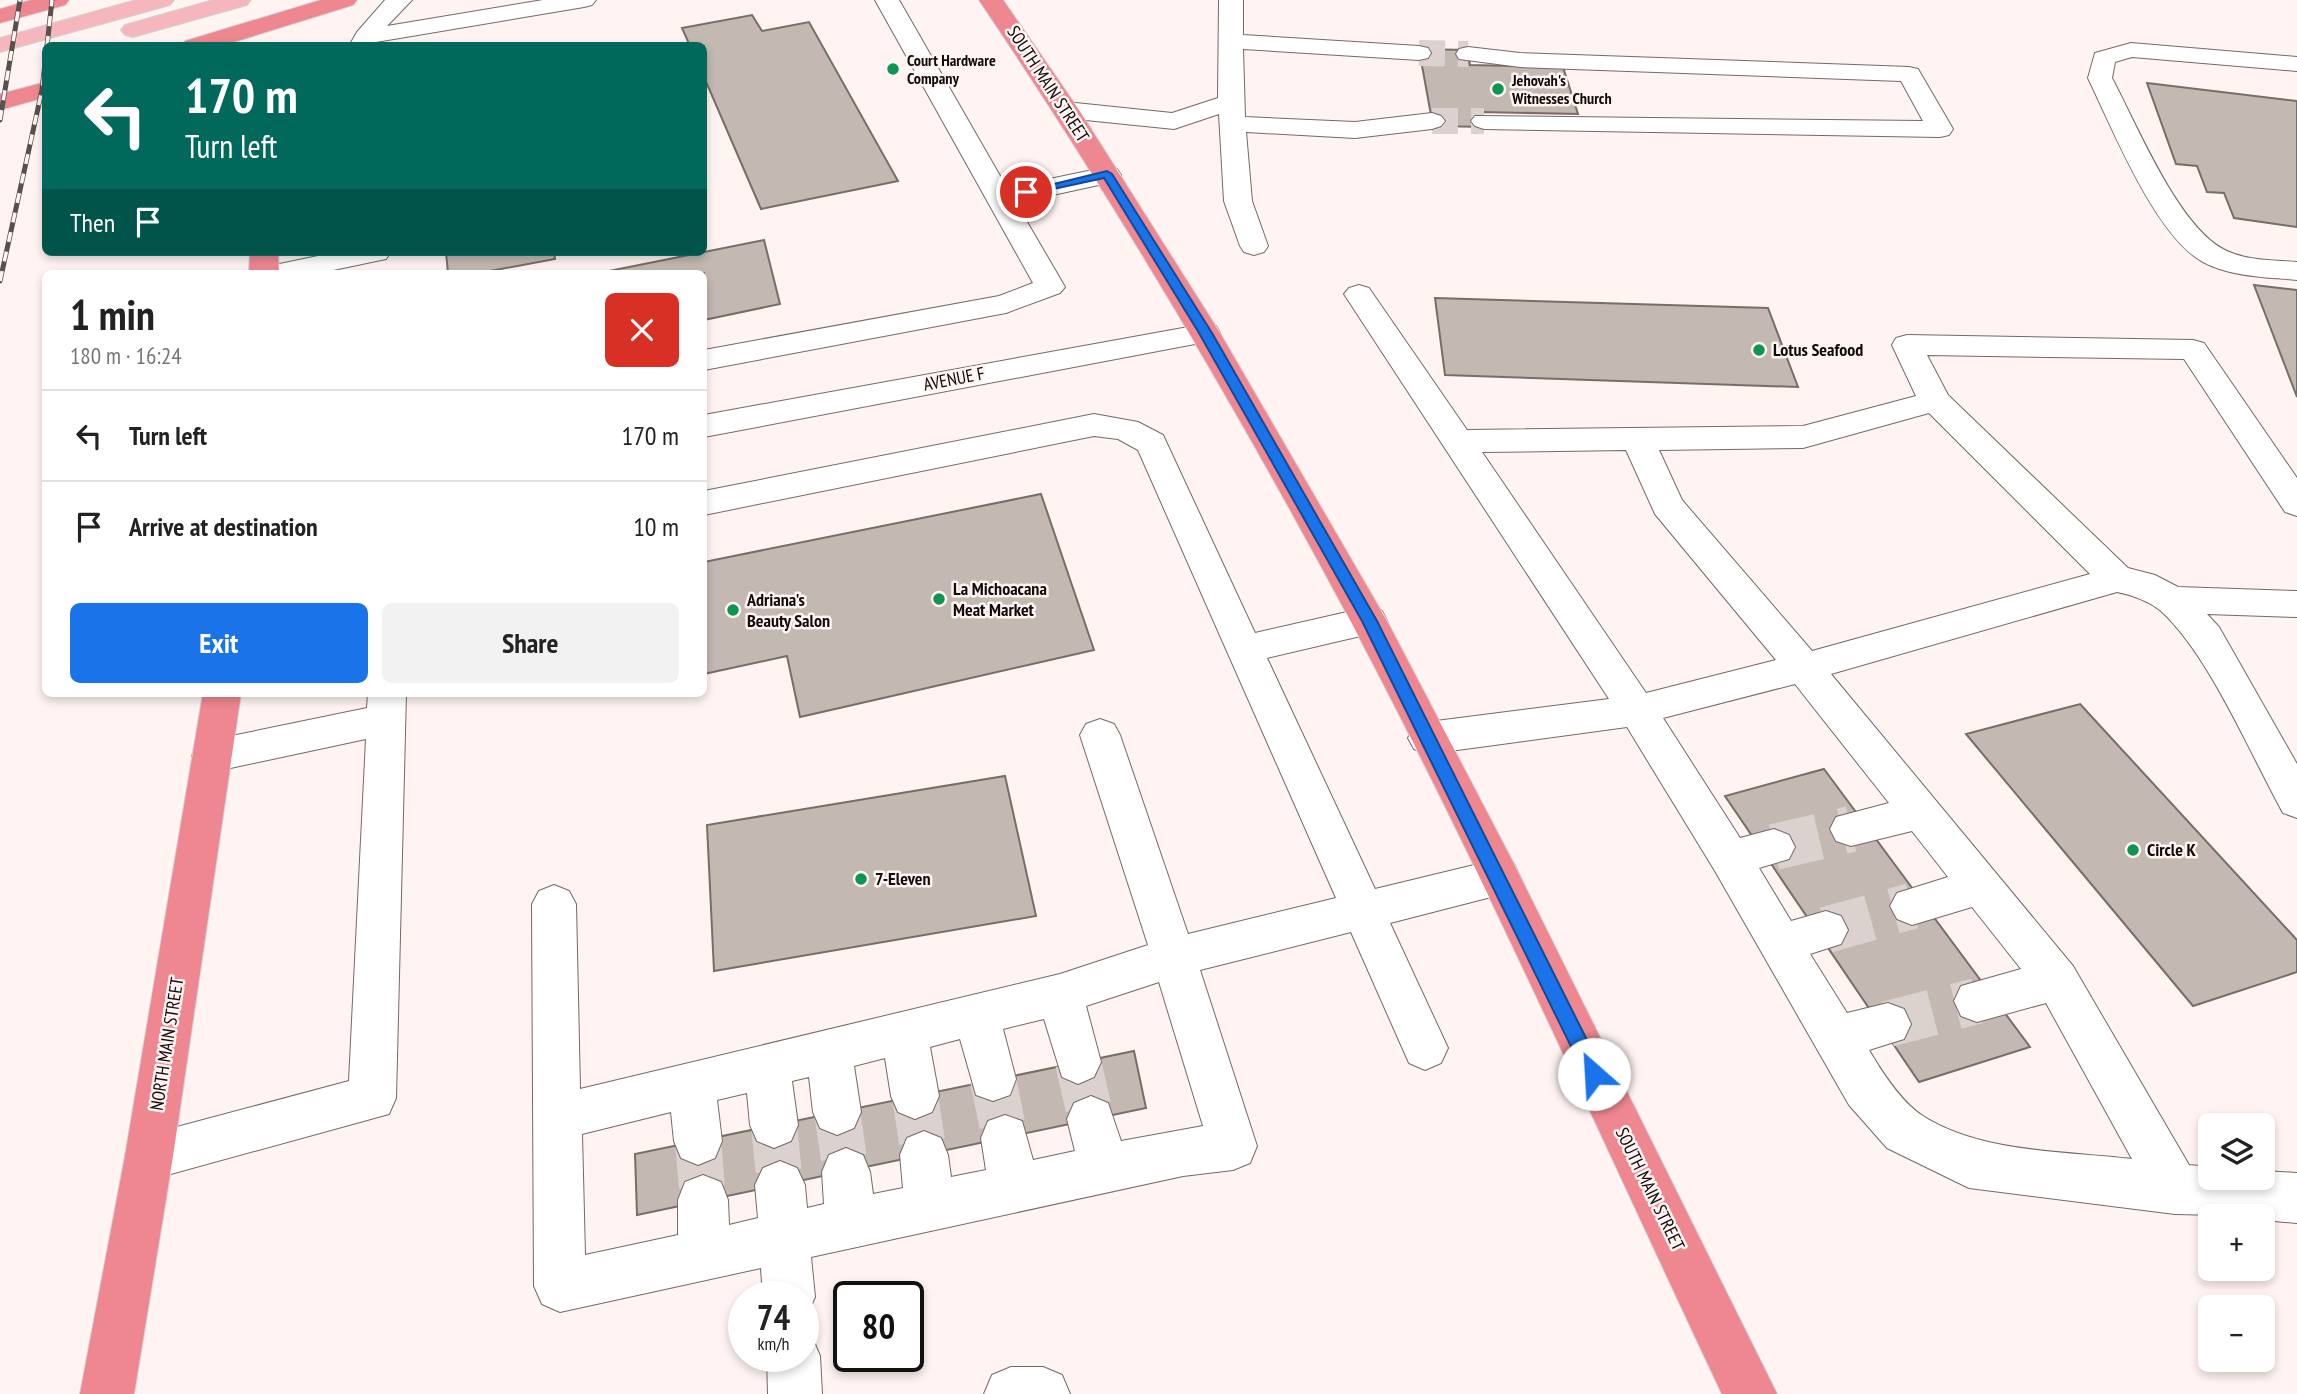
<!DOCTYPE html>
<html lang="en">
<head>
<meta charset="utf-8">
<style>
  body { margin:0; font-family:"PT Sans Narrow",sans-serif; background:#f2f2f2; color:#222; height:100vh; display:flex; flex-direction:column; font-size:26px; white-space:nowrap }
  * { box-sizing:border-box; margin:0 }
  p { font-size:23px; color:#767676 }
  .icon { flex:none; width:38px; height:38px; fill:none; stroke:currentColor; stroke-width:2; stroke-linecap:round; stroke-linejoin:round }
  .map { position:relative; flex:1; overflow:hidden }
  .details { position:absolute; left:42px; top:270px; width:665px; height:427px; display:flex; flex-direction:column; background:#fff; border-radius:10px; box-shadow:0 4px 10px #0003 }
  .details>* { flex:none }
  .banner { position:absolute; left:42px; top:42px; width:665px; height:214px; border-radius:10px; box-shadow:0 4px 10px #0003; background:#00695c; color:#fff; overflow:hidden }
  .fabs { position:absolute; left:2198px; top:1113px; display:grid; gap:14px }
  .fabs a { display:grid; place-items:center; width:77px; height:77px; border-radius:10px; background:#fff; box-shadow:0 4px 10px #0003; font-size:35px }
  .speed { position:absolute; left:728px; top:1281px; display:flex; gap:14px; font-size:35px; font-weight:700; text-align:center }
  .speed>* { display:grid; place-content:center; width:91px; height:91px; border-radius:50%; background:#fff; box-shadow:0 4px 10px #0003; line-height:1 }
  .speed small { font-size:18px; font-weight:400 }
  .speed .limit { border:4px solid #111; border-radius:10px; background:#fff; color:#111 }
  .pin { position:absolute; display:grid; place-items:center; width:60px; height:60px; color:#fff; margin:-30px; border:4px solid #fff; border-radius:50%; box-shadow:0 2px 7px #0007 }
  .me { position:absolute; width:77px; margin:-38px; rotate:334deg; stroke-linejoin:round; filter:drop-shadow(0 0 5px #0008) }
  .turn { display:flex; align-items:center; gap:24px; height:147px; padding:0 28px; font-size:32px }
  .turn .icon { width:91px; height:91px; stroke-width:2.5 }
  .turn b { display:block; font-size:49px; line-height:60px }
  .then { display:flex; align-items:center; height:66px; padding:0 28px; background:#0003; gap:14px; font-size:26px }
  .round { display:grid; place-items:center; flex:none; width:74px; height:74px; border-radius:10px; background:#f2f2f2 }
  .headline { display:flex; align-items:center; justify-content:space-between; height:119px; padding:0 28px }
  h1 { font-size:42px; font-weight:700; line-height:52px }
  .primary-button { display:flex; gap:14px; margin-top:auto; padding:14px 28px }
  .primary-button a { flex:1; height:80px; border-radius:10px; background:#1a73e8; color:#fff; font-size:28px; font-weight:700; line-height:80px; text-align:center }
  .primary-button a+a { background:#f2f2f2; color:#222 }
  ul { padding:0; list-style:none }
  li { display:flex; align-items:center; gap:21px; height:91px; padding:0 28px; border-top:2px solid #e0e0e0 }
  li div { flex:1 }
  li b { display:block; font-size:26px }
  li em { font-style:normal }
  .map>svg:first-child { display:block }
  .building { fill:#c3b8b2; stroke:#786e68; stroke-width:2 }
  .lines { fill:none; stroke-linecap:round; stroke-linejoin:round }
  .minor-tunnel-far1 { stroke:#dbd1ce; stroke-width:26; stroke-dasharray:26 13; stroke-linecap:butt }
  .minor-tunnel { stroke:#dbd1ce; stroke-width:46; stroke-dasharray:46 24; stroke-linecap:butt }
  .minor-casing { stroke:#756965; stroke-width:2 }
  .major-casing { stroke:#d4d3d3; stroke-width:2 }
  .highway-casing { stroke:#d4d3d3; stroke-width:2 }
  .minor { fill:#fff; fill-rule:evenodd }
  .major { fill:#f5b7bd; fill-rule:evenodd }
  .highway { fill:#ef8791; fill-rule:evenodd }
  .rail-casing { stroke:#56504f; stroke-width:5 }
  .rail { stroke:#fff4f1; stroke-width:3.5; stroke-dasharray:10; stroke-linecap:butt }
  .route { fill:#1a73e8; stroke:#114b97; stroke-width:2 }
  .poi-dot { fill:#0e9554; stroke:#fff4f1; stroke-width:2.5 }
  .labels { text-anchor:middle; stroke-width:5; stroke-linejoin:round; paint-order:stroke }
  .far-poi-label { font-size:16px; font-weight:bold; fill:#0f0b0a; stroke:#fff4f1; text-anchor:start }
  .street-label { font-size:18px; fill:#0f0b0a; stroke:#fff4f1 }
  .poi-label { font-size:18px; font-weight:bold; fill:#0f0b0a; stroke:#fff4f1; text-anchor:start }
</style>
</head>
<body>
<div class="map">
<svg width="2297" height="1394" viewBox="0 0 2297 1394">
  <rect width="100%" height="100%" fill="#fff4f1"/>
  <!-- building -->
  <path class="building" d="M752 15 762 31 809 22 898 181 761 209 704 77V46H690L682 28Z
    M1419 49 1467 50 1470 65 1563 67 1578 114 1482 112 1486 127 1433 126Z
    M2147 83 2297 101V227L2234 218 2224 193 2207 192 2197 166 2176 164Z
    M764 240 780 304 704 320V273H599Z
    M446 252H554L555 259 479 273H448Z
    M2254 285 2297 290V397Z
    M1435 298 1768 308 1798 387 1445 375Z
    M1041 494 1094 650 800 717 787 656 704 674V562Z
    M2080 704 2297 940V972L2193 1006 1966 734Z
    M1824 769 2030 1047 1919 1082 1725 796Z
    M1005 776 1036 916 714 971 707 825Z
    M1134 1051 1146 1108 637 1215 635 1154Z"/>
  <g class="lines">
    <!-- minor-tunnel-far1 -->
    <path class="minor-tunnel-far1" d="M1419 53 1468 54
      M1432 121H1484"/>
    <!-- minor-tunnel -->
    <path class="minor-tunnel" d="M1774 847 1851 829
      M1826 930 1912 906
      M1888 1024 1977 1001
      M1078 1062 1091 1119
      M993 1079 1005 1138
      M915 1096 924 1155
      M837 1112 846 1172
      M774 1125 780 1185
      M698 1141 703 1200"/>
    <!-- minor casing -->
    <g class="minor-casing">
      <path id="minor" d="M385 0H412L387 26 543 0H596L592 5 584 7 376 42 373 46H349L357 32Z
        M875 0H899L1007 188 1107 167 1117 169 1121 175 1117 181 1016 203 1065 287 1060 293 1006 313 704 370V350L999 296 1033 283Z
        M1219 0H1243V35L1419 46 1428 48 1431 53 1428 58 1419 60 1243 49 1245 117 1355 122 1432 113 1441 116 1445 121 1441 126 1432 129 1355 138 1246 132 1252 201 1268 246 1264 252 1254 255 1244 252 1240 246 1224 201 1219 114 1174 129 1066 118 1057 115 1053 110 1057 105 1066 102 1172 113 1218 98Z
        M2131 43 2297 57V71L2132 57 2115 62 2112 78C2137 125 2177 224 2223 249 2245 261 2273 260 2297 262V280C2266 277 2231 277 2203 262 2155 236 2112 127 2088 78L2095 53Z
        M1468 47 1520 53 1909 67 1918 69 1953 129 1949 135 1940 137 1484 129 1475 126 1471 121 1475 116 1923 121 1901 81 1520 67 1459 59 1456 54 1459 49Z
        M337 252 390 253 386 259 319 273H260L265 267Z
        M1359 285 1369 288 1467 430 1803 426 1916 396 1892 345 1896 338 1907 335 2193 340 2204 343 2297 478V516L2285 512 2184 359 1927 355 1948 395 2128 568 2155 575 2178 587 2297 591V617L2207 614 2219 627 2297 764V818L2283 813C2250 753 2209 655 2161 611 2149 601 2132 595 2117 592L1831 674 2073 966 2189 1165 2210 1167V1178H2263V1171L2297 1173V1223L2263 1220V1216L2175 1214 1969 1188 1887 1148 1849 1105 1715 871 1627 727 1428 754 1414 749 1408 738 1414 727 1428 722 1609 699 1344 294 1349 288ZM1929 413 2090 574 1812 651 1682 500 1659 450 1803 448ZM1626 450 1655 514 1776 660 1646 693 1482 452ZM1795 684 1889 803 1836 817 1830 829 1836 841 1851 846 1912 831 1948 877 1897 893 1890 906 1897 919 1912 925 1972 907 2021 969 1961 986 1954 1001 1961 1016 1977 1022 2046 1003 2132 1159C2065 1151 1981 1153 1923 1116 1901 1102 1882 1072 1869 1050L1904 1039 1911 1024 1904 1009 1888 1003 1847 1013 1810 954 1841 944 1848 930 1841 916 1826 911 1791 921 1759 868 1789 859 1795 847 1789 835 1774 829 1740 838 1663 718Z
        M1205 324 1216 326 1220 333 1216 340 704 437V415Z
        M1094 414 1138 422 1163 435 1255 633 1369 607 1382 611 1387 621 1382 631 1267 658 1375 889 1499 859 1514 864 1520 877 1514 890 1499 895 1390 923 1448 1048 1441 1063 1425 1070 1409 1063 1351 932 1200 970 1257 1146 1250 1163 1233 1170 1183 1176 811 1257 815 1297 807 1315 803 1317V1297H763L761 1268 560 1312 542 1304 534 1286 532 904 539 891 554 885 569 891 576 904 580 1089 1060 974 1148 945 1080 735 1086 724 1100 719 1114 724 1120 735 1188 934 1336 898 1138 450 1118 439 1094 436 704 515V491ZM1159 982 1203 1126 1121 1141 1108 1103 1091 1096 1074 1103 1067 1119 1075 1151 1033 1160 1022 1121 1005 1115 988 1121 981 1138 986 1170 951 1177 948 1155 941 1138 924 1131 907 1138 900 1155 903 1188 873 1194 870 1172 863 1155 846 1148 829 1155 822 1172 824 1204 807 1208 805 1185 797 1168 780 1161 763 1168 755 1185 758 1218 729 1225 728 1200 721 1182 703 1175 685 1182 678 1200V1235L585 1255 582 1134 671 1112 674 1141 681 1158 698 1165 715 1158 722 1141 717 1100 747 1093 750 1125 757 1141 774 1148 791 1141 798 1125 792 1081 809 1077 813 1112 820 1128 837 1135 854 1128 861 1112 854 1066 885 1058 891 1096 898 1112 915 1119 932 1112 939 1096 930 1047 960 1039 976 1095 993 1101 1010 1095 1016 1079 1003 1029 1044 1019 1062 1077 1078 1084 1094 1077 1101 1062 1086 1006Z
        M368 693H406L396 1098 389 1114 149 1180 132 1173 125 1156 132 1139 349 1081 366 739 212 772 198 767 192 756 198 745 212 740 367 708Z
        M803 1334 812 1337 820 1356 822 1394H768L767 1356H803Z
        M1011 1367H1043L1062 1375 1070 1394H984L992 1375Z"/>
    </g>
    <!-- major casing -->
    <g class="major-casing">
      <path id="major" d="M136 0H174L170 5 0 52V38Z
        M213 0H251L247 5 133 37 125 35 121 30 125 25Z"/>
    </g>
    <!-- highway casing -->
    <g class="highway-casing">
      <path id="highway" d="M31 0H69L65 5 0 23V9Z
        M321 0H357L353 5 221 46H182L185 41Z
        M979 0H1003L1079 110 1220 333 1387 621 1514 864 1777 1394H1722C1600 1136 1484 873 1350 620 1237 408 1114 200 979 0Z
        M46 82V97L0 110V94Z
        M250 252H278L279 273H249Z
        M203 693H241L173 1156 134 1394H80L125 1156Z"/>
    </g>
    <!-- minor -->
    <use href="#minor" class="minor"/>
    <!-- major -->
    <use href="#major" class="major"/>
    <!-- highway -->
    <use href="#highway" class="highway"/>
    <!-- rail casing -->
    <g class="rail-casing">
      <path id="rail" d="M47 46 52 0
        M0 120 20 0
        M0 281 42 90 46 54"/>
    </g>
    <!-- rail -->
    <use href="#rail" class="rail"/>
  </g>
  <!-- route -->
  <path class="route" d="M1107 171 1112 174 1212 333 1377 621 1601 1068 1604 1074 1601 1081 1594 1083 1588 1081 1362 621 1199 333 1104 178 1026 195 1021 192Z"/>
  <!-- markers -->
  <g class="poi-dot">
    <circle cx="893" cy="69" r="7"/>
    <circle cx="1498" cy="89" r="7"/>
    <circle cx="1759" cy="350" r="7"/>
    <circle cx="939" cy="599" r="7"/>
    <circle cx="733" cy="610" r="7"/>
    <circle cx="2133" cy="850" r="7"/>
    <circle cx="861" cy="879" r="7"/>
  </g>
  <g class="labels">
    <!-- far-poi labels -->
    <g class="far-poi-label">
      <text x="907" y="66">Court Hardware<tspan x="907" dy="18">Company</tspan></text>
      <text x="1512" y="86">Jehovah's<tspan x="1512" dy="18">Witnesses Church</tspan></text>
    </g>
    <!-- street labels -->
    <g class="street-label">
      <text transform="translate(1048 84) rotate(57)" y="6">SOUTH MAIN STREET</text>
      <text transform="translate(954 379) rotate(-11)" y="6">AVENUE F</text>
      <text transform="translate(167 1044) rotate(-81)" y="6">NORTH MAIN STREET</text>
      <text transform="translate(1650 1189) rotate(64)" y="6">SOUTH MAIN STREET</text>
    </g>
    <!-- poi labels -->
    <g class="poi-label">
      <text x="1773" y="356">Lotus Seafood</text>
      <text x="953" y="595">La Michoacana<tspan x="953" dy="21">Meat Market</tspan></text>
      <text x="747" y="606">Adriana's<tspan x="747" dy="21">Beauty Salon</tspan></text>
      <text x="2147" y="856">Circle K</text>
      <text x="875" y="885">7-Eleven</text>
    </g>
  </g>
</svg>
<div class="fabs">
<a><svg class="icon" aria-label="layers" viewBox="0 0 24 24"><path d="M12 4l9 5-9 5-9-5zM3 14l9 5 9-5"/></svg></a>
<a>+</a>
<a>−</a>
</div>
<div class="speed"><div>74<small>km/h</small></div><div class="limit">80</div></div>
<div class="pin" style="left:1026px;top:192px;background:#d93025"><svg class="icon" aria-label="arrive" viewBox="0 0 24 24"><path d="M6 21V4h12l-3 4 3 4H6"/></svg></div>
<svg class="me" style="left:1594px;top:1074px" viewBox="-20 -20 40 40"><circle r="19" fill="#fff"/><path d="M0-13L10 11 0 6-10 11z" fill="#1a73e8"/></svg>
<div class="banner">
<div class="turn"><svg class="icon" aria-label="left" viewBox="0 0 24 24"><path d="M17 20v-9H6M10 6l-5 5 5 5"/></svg><div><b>170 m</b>Turn left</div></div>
<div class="then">Then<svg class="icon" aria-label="arrive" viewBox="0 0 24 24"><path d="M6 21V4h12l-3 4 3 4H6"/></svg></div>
</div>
<section class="details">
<div class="headline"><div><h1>1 min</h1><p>180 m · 16:24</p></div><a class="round" style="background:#d93025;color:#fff"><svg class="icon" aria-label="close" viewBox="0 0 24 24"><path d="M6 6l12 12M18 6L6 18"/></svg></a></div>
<ul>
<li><svg class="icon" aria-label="left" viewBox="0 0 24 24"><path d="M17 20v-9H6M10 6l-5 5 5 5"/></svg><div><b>Turn left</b></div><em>170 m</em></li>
<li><svg class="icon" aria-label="arrive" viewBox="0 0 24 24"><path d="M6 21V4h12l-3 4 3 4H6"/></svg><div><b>Arrive at destination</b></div><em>10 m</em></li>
</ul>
<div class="primary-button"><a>Exit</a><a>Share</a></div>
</section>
</div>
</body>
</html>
